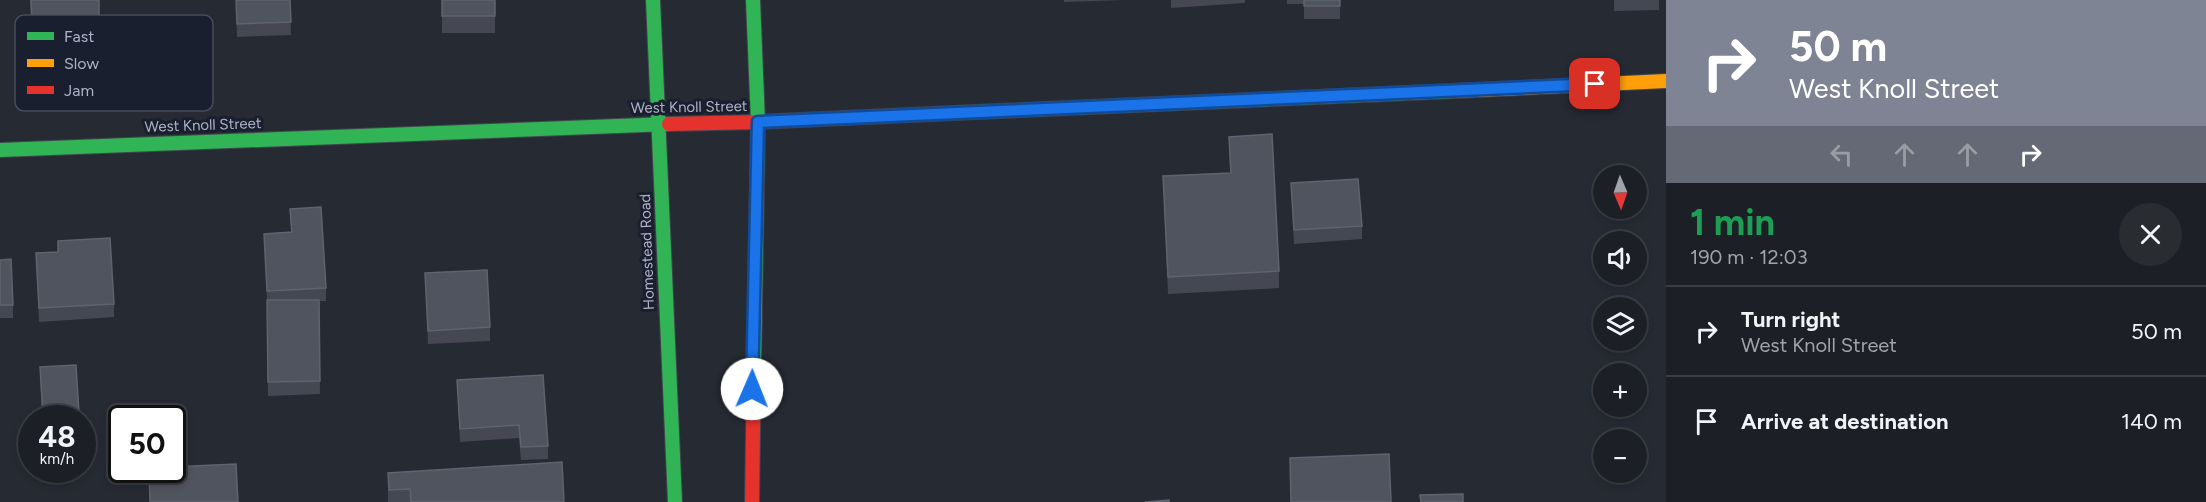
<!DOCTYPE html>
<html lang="en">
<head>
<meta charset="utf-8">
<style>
  body { margin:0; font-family:Figtree,sans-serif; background:#292d32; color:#f1f3f6; height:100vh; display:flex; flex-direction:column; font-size:22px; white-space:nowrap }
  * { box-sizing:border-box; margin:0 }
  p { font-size:20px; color:#a0a3a7 }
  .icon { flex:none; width:33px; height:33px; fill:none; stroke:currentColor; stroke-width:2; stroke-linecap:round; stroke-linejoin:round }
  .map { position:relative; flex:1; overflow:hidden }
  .side { display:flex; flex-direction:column; background:#1c2026; width:540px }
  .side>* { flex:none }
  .top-card { background:#7e8493; color:#fff; overflow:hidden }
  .needle { width:39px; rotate:178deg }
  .fabs { position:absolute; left:1593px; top:165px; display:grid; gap:12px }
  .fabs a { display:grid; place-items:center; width:54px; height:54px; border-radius:50%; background:#1c2026; box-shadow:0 3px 9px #0003,0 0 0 2px #3a3e43; font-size:30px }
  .speed { position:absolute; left:18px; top:405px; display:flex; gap:12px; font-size:30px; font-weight:700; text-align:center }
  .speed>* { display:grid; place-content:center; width:78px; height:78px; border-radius:50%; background:#1c2026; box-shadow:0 3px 9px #0003,0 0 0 2px #3a3e43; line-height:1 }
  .speed small { font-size:15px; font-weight:400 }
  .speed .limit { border:3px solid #111; border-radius:9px; background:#fff; color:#111 }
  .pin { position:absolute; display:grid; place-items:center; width:51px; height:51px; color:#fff; margin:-26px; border-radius:12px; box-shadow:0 3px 9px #0006 }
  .me { position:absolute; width:66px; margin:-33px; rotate:1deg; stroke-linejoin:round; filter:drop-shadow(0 0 4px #0008) }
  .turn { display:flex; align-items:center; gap:21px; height:126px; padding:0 24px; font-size:27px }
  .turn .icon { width:78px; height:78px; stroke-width:2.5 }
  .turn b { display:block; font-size:42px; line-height:51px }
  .lanes { display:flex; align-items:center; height:57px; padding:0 24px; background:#0003; justify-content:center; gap:30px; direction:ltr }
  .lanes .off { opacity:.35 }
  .round { display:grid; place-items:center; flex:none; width:63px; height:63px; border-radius:32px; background:#292d32 }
  .summary { display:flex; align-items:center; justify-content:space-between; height:102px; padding:0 24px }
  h1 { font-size:36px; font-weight:700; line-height:45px; color:#1e9e55 }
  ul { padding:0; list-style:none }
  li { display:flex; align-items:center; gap:18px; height:90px; padding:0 24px; border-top:2px solid #3a3e43 }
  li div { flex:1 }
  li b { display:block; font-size:22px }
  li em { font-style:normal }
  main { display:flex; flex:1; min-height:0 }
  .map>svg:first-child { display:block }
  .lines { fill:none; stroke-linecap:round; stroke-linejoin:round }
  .fast-casing { stroke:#42454c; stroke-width:16 }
  .slow-casing { stroke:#42454c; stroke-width:16 }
  .jam-casing { stroke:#42454c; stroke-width:16 }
  .fast { stroke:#30b455; stroke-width:14 }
  .slow { stroke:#ff9f0a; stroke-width:14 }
  .jam { stroke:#e5322d; stroke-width:14 }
  .wall { fill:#454852 }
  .building { fill:#50545e; stroke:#5f636e; stroke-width:1.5 }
  .route-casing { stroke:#114b97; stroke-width:15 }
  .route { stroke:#1a73e8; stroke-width:10 }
  .labels { text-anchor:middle; stroke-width:6; stroke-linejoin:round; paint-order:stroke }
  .street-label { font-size:15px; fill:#aeb4c6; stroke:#191f2e }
  .key { fill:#191f2e; stroke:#464c5c; stroke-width:1.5 }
  .key-label { font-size:16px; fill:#aeb4c6 }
</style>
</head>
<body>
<main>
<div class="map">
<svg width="1666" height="502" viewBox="0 0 1666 502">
  <rect width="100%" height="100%" fill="#262a33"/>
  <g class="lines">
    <!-- fast casing -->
    <g class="fast-casing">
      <path id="fast" d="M653 0 675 502
        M753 0 758 122 754 363
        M976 112 1477 90
        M0 150 669 124"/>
    </g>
    <!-- slow casing -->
    <g class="slow-casing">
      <path id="slow" d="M1477 90 1666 81"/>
    </g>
    <!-- jam casing -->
    <g class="jam-casing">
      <path id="jam" d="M669 124 758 122 976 112
        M752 502 754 363"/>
    </g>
    <!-- fast -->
    <use href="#fast" class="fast"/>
    <!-- slow -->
    <use href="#slow" class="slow"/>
    <!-- jam -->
    <use href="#jam" class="jam"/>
  </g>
  <!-- wall -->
  <path class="wall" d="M30 0H99V33L32 36Z
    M236 0H290L291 35 237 37Z
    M442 0H495V33H442Z
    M1064 0H1125L1064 2Z
    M1171 0H1245V3L1171 8Z
    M1287 0H1340V19H1304V4H1287Z
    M1614 0H1659V10L1614 11Z
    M1229 137 1279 271V288L1168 294 1163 176 1230 173Z
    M1291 183 1362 226V239L1294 244Z
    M290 209 326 288V301H319L320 394 268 396 267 300 264 234 291 232Z
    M36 253 114 304V317L39 322Z
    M0 260 13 305V318H0Z
    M425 273 490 327V341L428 344Z
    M76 365 79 418H42L40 374Z
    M457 380 548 446V459L521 460 519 438 460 442Z
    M388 473 564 502H388Z"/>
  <!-- building -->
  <path class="building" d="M31 0H99V19L32 22Z
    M236 0H290L291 22 237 24Z
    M442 0H495V16H442Z
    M1304 0H1340V6H1304Z
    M1272 134 1279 271 1168 277 1163 176 1231 173 1229 137Z
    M1358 179 1362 226 1294 230 1291 183Z
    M321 207 326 288 267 291 264 234 292 232 290 209Z
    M110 238 114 304 39 308 36 253 58 252V241Z
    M11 259 13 305H0V260Z
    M487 270 490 327 428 331 425 273Z
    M267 300H319L320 381 268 382Z
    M76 365 79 413 43 415 40 367Z
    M543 375 548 446 521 447 519 425 460 429 457 380Z
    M1389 454 1391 502H1291L1290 458Z
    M562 462 564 502H411L410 489 389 490 388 473Z
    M236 464 238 502H150L149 470H172V467Z
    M1463 494V502H1421L1420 495Z
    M1169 500V502H1145Z"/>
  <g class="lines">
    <!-- route casing -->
    <g class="route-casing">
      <path id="route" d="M752 389 758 122 1595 84"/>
    </g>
    <!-- route -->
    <use href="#route" class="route"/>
  </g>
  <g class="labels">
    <!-- street labels -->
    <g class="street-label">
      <text transform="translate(689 107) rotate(-1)" y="5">West Knoll Street</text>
      <text transform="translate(203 125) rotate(-2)" y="5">West Knoll Street</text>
      <text transform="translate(647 252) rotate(-92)" y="5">Homestead Road</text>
    </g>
  </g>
  <!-- legend -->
  <rect x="15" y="15" width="198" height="96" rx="9" class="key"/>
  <rect x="27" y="32" width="27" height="8" fill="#30b455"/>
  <rect x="27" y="59" width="27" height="8" fill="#ff9f0a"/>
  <rect x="27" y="86" width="27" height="8" fill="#e5322d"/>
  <g class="key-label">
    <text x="64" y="42">Fast</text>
    <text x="64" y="69">Slow</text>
    <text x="64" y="96">Jam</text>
  </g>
</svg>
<div class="fabs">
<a><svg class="needle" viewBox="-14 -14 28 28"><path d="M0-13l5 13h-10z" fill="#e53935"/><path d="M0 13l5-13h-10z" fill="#a0a3a7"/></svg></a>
<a><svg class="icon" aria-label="sound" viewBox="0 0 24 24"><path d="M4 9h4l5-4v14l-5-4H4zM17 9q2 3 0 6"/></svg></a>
<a><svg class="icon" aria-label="layers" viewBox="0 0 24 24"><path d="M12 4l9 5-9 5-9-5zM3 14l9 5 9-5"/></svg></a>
<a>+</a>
<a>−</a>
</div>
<div class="speed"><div>48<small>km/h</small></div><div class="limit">50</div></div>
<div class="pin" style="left:1595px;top:84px;background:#d93025"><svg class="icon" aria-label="arrive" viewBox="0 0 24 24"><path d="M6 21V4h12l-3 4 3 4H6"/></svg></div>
<svg class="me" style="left:752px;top:389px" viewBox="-20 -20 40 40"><circle r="19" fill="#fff"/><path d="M0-13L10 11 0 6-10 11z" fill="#1a73e8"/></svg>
</div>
<section class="side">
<div class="top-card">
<div class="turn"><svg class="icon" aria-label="right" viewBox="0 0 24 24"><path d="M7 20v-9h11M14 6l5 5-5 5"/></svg><div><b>50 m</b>West Knoll Street</div></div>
<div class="lanes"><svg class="icon off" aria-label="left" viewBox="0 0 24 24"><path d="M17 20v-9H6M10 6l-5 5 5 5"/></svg><svg class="icon off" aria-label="ahead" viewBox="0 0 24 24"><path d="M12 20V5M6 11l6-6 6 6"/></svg><svg class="icon off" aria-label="ahead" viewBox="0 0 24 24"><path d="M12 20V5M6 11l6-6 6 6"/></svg><svg class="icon" aria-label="right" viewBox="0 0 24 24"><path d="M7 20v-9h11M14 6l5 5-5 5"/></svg></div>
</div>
<div class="summary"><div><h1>1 min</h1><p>190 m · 12:03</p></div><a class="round"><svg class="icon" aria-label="close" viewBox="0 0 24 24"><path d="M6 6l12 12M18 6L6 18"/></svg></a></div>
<ul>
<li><svg class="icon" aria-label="right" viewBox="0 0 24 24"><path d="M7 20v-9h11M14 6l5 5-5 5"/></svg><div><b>Turn right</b><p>West Knoll Street</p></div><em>50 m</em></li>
<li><svg class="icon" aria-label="arrive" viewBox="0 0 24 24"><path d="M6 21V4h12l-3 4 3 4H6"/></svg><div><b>Arrive at destination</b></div><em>140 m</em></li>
</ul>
</section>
</main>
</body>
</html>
